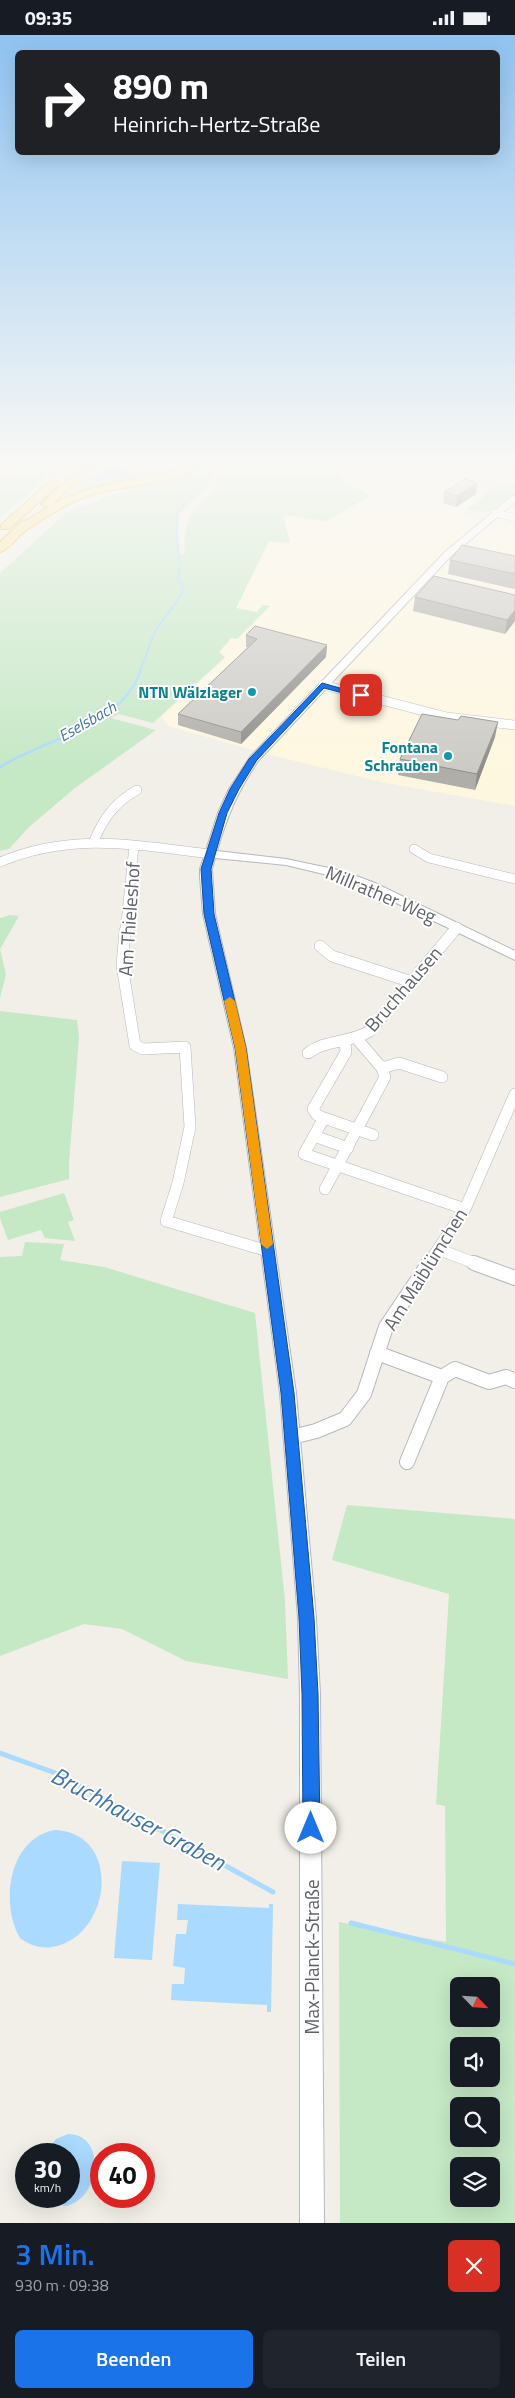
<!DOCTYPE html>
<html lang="de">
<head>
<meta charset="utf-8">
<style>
  body { margin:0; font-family:"Titillium Web",sans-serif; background:#20242c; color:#f1f3f6; height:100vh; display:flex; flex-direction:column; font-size:19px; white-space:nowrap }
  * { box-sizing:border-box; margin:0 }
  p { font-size:16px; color:#9ea1a6 }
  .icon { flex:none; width:28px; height:28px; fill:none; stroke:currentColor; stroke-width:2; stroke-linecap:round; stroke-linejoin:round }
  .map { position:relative; height:2188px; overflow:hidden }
  .drawer { display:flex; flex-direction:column; background:#171b24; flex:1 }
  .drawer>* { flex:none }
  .hud { position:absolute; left:15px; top:15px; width:485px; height:105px; border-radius:8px; box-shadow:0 5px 20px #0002; background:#202124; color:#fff; overflow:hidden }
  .needle { width:32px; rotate:115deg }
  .tools { position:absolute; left:450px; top:1942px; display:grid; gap:10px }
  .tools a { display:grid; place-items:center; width:50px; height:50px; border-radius:8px; background:#171b24; box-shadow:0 5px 20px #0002; font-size:25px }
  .speed { position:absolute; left:15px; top:2108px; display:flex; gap:10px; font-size:25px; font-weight:700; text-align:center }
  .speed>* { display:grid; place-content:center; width:65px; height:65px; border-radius:50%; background:#171b24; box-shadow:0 5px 20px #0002; line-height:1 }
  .speed small { font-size:12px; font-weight:400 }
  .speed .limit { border:8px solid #d22; background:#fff; color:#111 }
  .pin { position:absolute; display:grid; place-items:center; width:42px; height:42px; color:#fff; margin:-21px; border-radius:10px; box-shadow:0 2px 8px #0006 }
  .me { position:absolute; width:55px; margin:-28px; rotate:0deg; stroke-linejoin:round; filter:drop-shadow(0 0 4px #0008) }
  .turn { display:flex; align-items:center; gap:18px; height:105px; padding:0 15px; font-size:22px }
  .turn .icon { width:65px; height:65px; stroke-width:2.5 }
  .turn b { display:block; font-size:35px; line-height:42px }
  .round { display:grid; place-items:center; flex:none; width:52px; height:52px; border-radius:8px; background:#20242c }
  .overview { display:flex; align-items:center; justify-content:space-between; height:85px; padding:0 15px }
  h1 { font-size:30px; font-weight:600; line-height:38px; color:#1a73e8 }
  .action { display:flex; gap:10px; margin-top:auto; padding:10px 15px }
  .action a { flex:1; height:58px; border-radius:8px; background:#1a73e8; color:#fff; font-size:20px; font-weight:600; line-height:58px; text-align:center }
  .action a+a { background:#20242c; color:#f1f3f6 }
  .status { display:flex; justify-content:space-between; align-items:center; height:35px; padding:0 25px; background:#171b24; direction:ltr }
  .status svg { height:14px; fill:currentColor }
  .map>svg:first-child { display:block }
  .commercial { fill:#fef7e0 }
  .green { fill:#c5e8c5; fill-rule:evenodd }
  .water { fill:#aadaff }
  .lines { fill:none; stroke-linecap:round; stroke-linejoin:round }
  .stream-far2 { stroke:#aadaff; stroke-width:2 }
  .stream-far1 { stroke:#aadaff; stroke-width:2.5 }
  .stream { stroke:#aadaff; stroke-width:5 }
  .minor-far3-casing { stroke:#b5b8bc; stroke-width:8 }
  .minor-far2-casing { stroke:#b5b8bc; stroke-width:10 }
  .minor-far1-casing { stroke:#b5b8bc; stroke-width:12 }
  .minor-casing { stroke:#b5b8bc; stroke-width:16 }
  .tertiary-casing { stroke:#b5b8bc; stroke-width:2 }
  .motorway-casing { stroke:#f9ab00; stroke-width:2 }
  .minor-far3 { stroke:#fff; stroke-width:7 }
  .minor-far2 { stroke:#fff; stroke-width:9 }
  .minor-far1 { stroke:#fff; stroke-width:11 }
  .minor { stroke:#fff; stroke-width:14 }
  .tertiary { fill:#fff; fill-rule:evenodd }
  .motorway { fill:#fde293; fill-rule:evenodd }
  .wall { fill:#afaea9 }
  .shaded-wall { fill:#8f8d8a }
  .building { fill:#cccac5; stroke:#8f8d8a }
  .route { fill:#1a73e8; stroke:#114b97 }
  .slow { fill:#f59e0b }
  .culture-dot { fill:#0f9aa8; stroke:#fff; stroke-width:2 }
  .labels { text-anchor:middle; stroke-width:4; stroke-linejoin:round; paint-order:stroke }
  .far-culture-label { font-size:16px; font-weight:bold; fill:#0d838f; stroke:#fff; text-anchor:end }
  .far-water-label { font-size:16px; font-style:italic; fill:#4174aa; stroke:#fff }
  .street-label { font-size:19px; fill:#5f6368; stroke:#fff }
  .near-water-label { font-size:24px; font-style:italic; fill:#4174aa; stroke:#fff }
</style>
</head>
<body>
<div class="status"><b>09:35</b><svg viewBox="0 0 49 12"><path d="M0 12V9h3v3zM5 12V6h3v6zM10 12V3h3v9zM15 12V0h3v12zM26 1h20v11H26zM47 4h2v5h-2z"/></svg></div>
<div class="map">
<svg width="515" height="2188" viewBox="0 0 515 2188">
  <rect width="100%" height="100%" fill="#f1efe8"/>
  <!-- commercial -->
  <path class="commercial" d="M335 431H451L432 443 485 460 462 479 492 488 515 469V771L386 748 266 719 169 691 161 682 225 623 219 617 257 577 236 573 282 480 327 486 370 460 342 445Z"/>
  <!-- green -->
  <path class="green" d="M17 431H49C48 446 12 473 0 483V446Z
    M96 431H130L158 435 190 431 58 467Z
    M203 431H223L210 443 208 452 180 478 178 497 180 519H184C185 506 185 491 191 479 198 467 215 459 216 444L230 431H335L342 445 371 460 327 486 283 480 290 508 269 506 236 573 257 577 263 570 270 571 237 604 231 603 219 617 225 622 153 688 119 679 111 683 156 695 75 753 29 792 9 814 0 816V538L66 478 109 461 194 437Z
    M504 447 515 451V459C497 473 491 481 467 474L485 460 483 459Z
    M10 880 19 881 0 914 6 939 0 963V883Z
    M0 976 77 985 79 1002 69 1128V1144L0 1162Z
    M64 1158 74 1185 68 1187 75 1206 45 1203 41 1195 8 1205 0 1183V1177Z
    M25 1207 64 1209 60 1225 104 1232 255 1278 285 1566 288 1644 186 1626 122 1594 84 1589 0 1621V1222L22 1221Z
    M347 1470 515 1484V2188H340L339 1887 446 1907 445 1771 436 1769 449 1559 332 1525ZM459 1951H491V1984H459ZM459 2011H491V2044H459ZM459 2071H491V2104H459ZM459 2131H491V2164H459Z"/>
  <!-- water -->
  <path class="water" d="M107 431 128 436 131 440 92 447Z
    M55 1795C123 1798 112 1902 52 1912 41 1914 29 1910 20 1903 0 1870 8 1803 55 1795Z
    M122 1826 160 1828 152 1925 114 1923Z
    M178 1869 269 1873V1869H273L271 1977H267V1970L171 1965 172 1949H184L185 1933 173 1931 176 1899H186L188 1885H177Z
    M68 2099C108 2099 100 2166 65 2171L54 2168 47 2161H69V2119H45L56 2104Z"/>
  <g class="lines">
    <!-- stream-far2 -->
    <path class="stream-far2" d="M140 636 155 596 182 559 183 553 178 543 180 533 176 494 177 480 187 466 199 456 204 443 219 431"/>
    <!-- stream-far1 -->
    <path class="stream-far1" d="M0 732C46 703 121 693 141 635"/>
    <!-- stream -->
    <path class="stream" d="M0 1718 61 1740 273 1857
      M351 1888 515 1929"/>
    <!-- minor-far3 casing -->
    <g class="minor-far3-casing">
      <path id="minor-far3" d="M503 444 514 431
        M495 478 515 483"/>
    </g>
    <!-- minor-far2 casing -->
    <g class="minor-far2-casing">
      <path id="minor-far2" d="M323 650 447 682 515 690
        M93 808C103 784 114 768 137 755
        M414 814 429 823 515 844
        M0 827C73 797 135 810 210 819
        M125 897 134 811
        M453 897 457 892"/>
    </g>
    <!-- minor-far1 casing -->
    <g class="minor-far1-casing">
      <path id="minor-far1" d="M125 896 122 930 135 1010 143 1014 185 1012 190 1092 178 1148 166 1186 268 1216
        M320 911 332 921 412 947
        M308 1018C326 1004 348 1009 370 996L454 896
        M382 1033 399 1028 442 1042
        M324 1083 317 1080 313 1074 346 1017 345 1008
        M373 1100 324 1083 304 1119 465 1174
        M314 1101 348 1113
        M325 1154 385 1042 382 1033 357 1004
        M438 1214 477 1229
        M428 1229 465 1174 515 1059"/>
    </g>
    <!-- minor casing -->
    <g class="minor-casing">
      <path id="minor" d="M474 1228 515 1243
        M377 1318 442 1342 455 1334 489 1347 506 1342 515 1346
        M292 1402 316 1396 345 1384 364 1359 386 1292 429 1228
        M407 1427 442 1342"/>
    </g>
    <!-- tertiary casing -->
    <g class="tertiary-casing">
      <path id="tertiary" d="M512 461H515V467L451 521 258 726C238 756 227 781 217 816L286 824 343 836 375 848 515 916V925L367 854 336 842 286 830 215 823 212 834 215 879 246 1013 296 1358 316 1583 320 1659 324 2188H300V1659L298 1583 280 1358 234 1013 203 879 200 842V834L218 778 229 754 250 722 445 517Z"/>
    </g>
    <!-- motorway casing -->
    <g class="motorway-casing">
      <path id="motorway" d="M82 431H93L53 469C85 452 119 447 154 440 170 437 183 431 199 431 184 447 116 452 91 460 67 468 44 483 24 497 16 503 10 514 0 517V507L22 486 27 485 48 472 41 469Z
        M54 445 58 446V450L9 494H1V490L50 446Z"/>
    </g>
    <!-- minor-far3 -->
    <use href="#minor-far3" class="minor-far3"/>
    <!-- minor-far2 -->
    <use href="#minor-far2" class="minor-far2"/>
    <!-- minor-far1 -->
    <use href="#minor-far1" class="minor-far1"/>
    <!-- minor -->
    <use href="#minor" class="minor"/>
    <!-- tertiary -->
    <use href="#tertiary" class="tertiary"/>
    <!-- motorway -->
    <use href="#motorway" class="motorway"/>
  </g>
  <!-- wall -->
  <path class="wall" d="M444 457 476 459 456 472 443 468Z
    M515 521V554L448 539 450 525Z
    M515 560V586L505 599 413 576 415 562Z
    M246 600 327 610 326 622 241 709 178 690V679L248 612H246Z
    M495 702 475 755 398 740 400 724Z"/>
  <!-- shaded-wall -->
  <path class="shaded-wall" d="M477 448 476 459 456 472 457 461Z
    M515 575V586L505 599 507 585Z
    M327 610 326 622 241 709V697Z
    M498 687 495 702 475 755 477 739Z"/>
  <!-- building -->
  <path class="building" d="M465 444 477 448 457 461 444 457Z
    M462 510 515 521V539L450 525Z
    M434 541 515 560V575L507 585 415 562Z
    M255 591 327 610 241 697 178 679 257 604 246 600Z
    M422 679 458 685 461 681 498 687 477 739 400 724Z"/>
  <!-- sky -->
  <linearGradient id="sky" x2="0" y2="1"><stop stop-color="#8fc3f1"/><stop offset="0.58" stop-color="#f9f8f5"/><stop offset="1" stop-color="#f9f8f5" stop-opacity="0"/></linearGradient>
  <rect width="515" height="737" fill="url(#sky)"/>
  <!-- route -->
  <path class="route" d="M322 648 365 660 361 663 324 653 257 725 239 754 227 778 211 834 214 879 246 1013 294 1358 314 1583 318 1659 320 1793 317 1799 311 1802 305 1799 303 1793 302 1659 299 1583 281 1358 235 1013 204 879 201 834 219 778 230 754 249 724Z"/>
  <!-- slow -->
  <path class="slow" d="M230 962 235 966 246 1013 273 1209 267 1214 261 1209 235 1013 224 966Z"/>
  <!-- markers -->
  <g class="culture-dot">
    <circle cx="252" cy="657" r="5"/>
    <circle cx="448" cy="721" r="5"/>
  </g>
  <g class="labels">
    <!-- far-culture labels -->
    <g class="far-culture-label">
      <text x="242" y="663">NTN Wälzlager</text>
      <text x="438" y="718">Fontana<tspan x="438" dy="18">Schrauben</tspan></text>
    </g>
    <!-- far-water labels -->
    <g class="far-water-label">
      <text transform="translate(87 686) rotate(-30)" y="6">Eselsbach</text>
    </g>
    <!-- street labels -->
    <g class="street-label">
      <text transform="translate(381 859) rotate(23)" y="7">Millrather Weg</text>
      <text transform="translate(129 884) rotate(-86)" y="7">Am Thieleshof</text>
      <text transform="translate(403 954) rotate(-49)" y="7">Bruchhausen</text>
      <text transform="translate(425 1234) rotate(-58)" y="7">Am Maiblümchen</text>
      <text transform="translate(312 1922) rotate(-90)" y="7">Max-Planck-Straße</text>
    </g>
    <!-- near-water labels -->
    <g class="near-water-label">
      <text transform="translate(138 1784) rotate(28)" y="8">Bruchhauser Graben</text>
    </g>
  </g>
</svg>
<div class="tools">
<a><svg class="needle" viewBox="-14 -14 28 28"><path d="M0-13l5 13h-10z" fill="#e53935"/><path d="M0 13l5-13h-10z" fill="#9ea1a6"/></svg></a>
<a><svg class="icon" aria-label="sound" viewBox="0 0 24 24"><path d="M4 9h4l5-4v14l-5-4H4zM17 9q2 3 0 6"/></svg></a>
<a><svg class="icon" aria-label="search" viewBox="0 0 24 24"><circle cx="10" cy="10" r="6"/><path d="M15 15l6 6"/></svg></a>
<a><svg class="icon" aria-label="layers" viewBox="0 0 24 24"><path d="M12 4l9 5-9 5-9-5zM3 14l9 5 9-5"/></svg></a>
</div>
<div class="speed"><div>30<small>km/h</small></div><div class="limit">40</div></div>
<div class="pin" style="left:361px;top:660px;background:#d93025"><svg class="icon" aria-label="arrive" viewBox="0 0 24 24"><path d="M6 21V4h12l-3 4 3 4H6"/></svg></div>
<svg class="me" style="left:311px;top:1793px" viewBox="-20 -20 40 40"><circle r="19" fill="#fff"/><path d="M0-13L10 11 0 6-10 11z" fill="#1a73e8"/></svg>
<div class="hud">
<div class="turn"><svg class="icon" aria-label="right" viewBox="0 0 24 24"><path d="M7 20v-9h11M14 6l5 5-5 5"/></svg><div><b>890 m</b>Heinrich-Hertz-Straße</div></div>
</div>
</div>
<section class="drawer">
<div class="overview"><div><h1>3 Min.</h1><p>930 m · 09:38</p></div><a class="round" style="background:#d93025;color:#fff"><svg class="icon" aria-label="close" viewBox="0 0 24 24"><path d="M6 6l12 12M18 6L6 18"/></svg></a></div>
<div class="action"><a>Beenden</a><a>Teilen</a></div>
</section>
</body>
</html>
